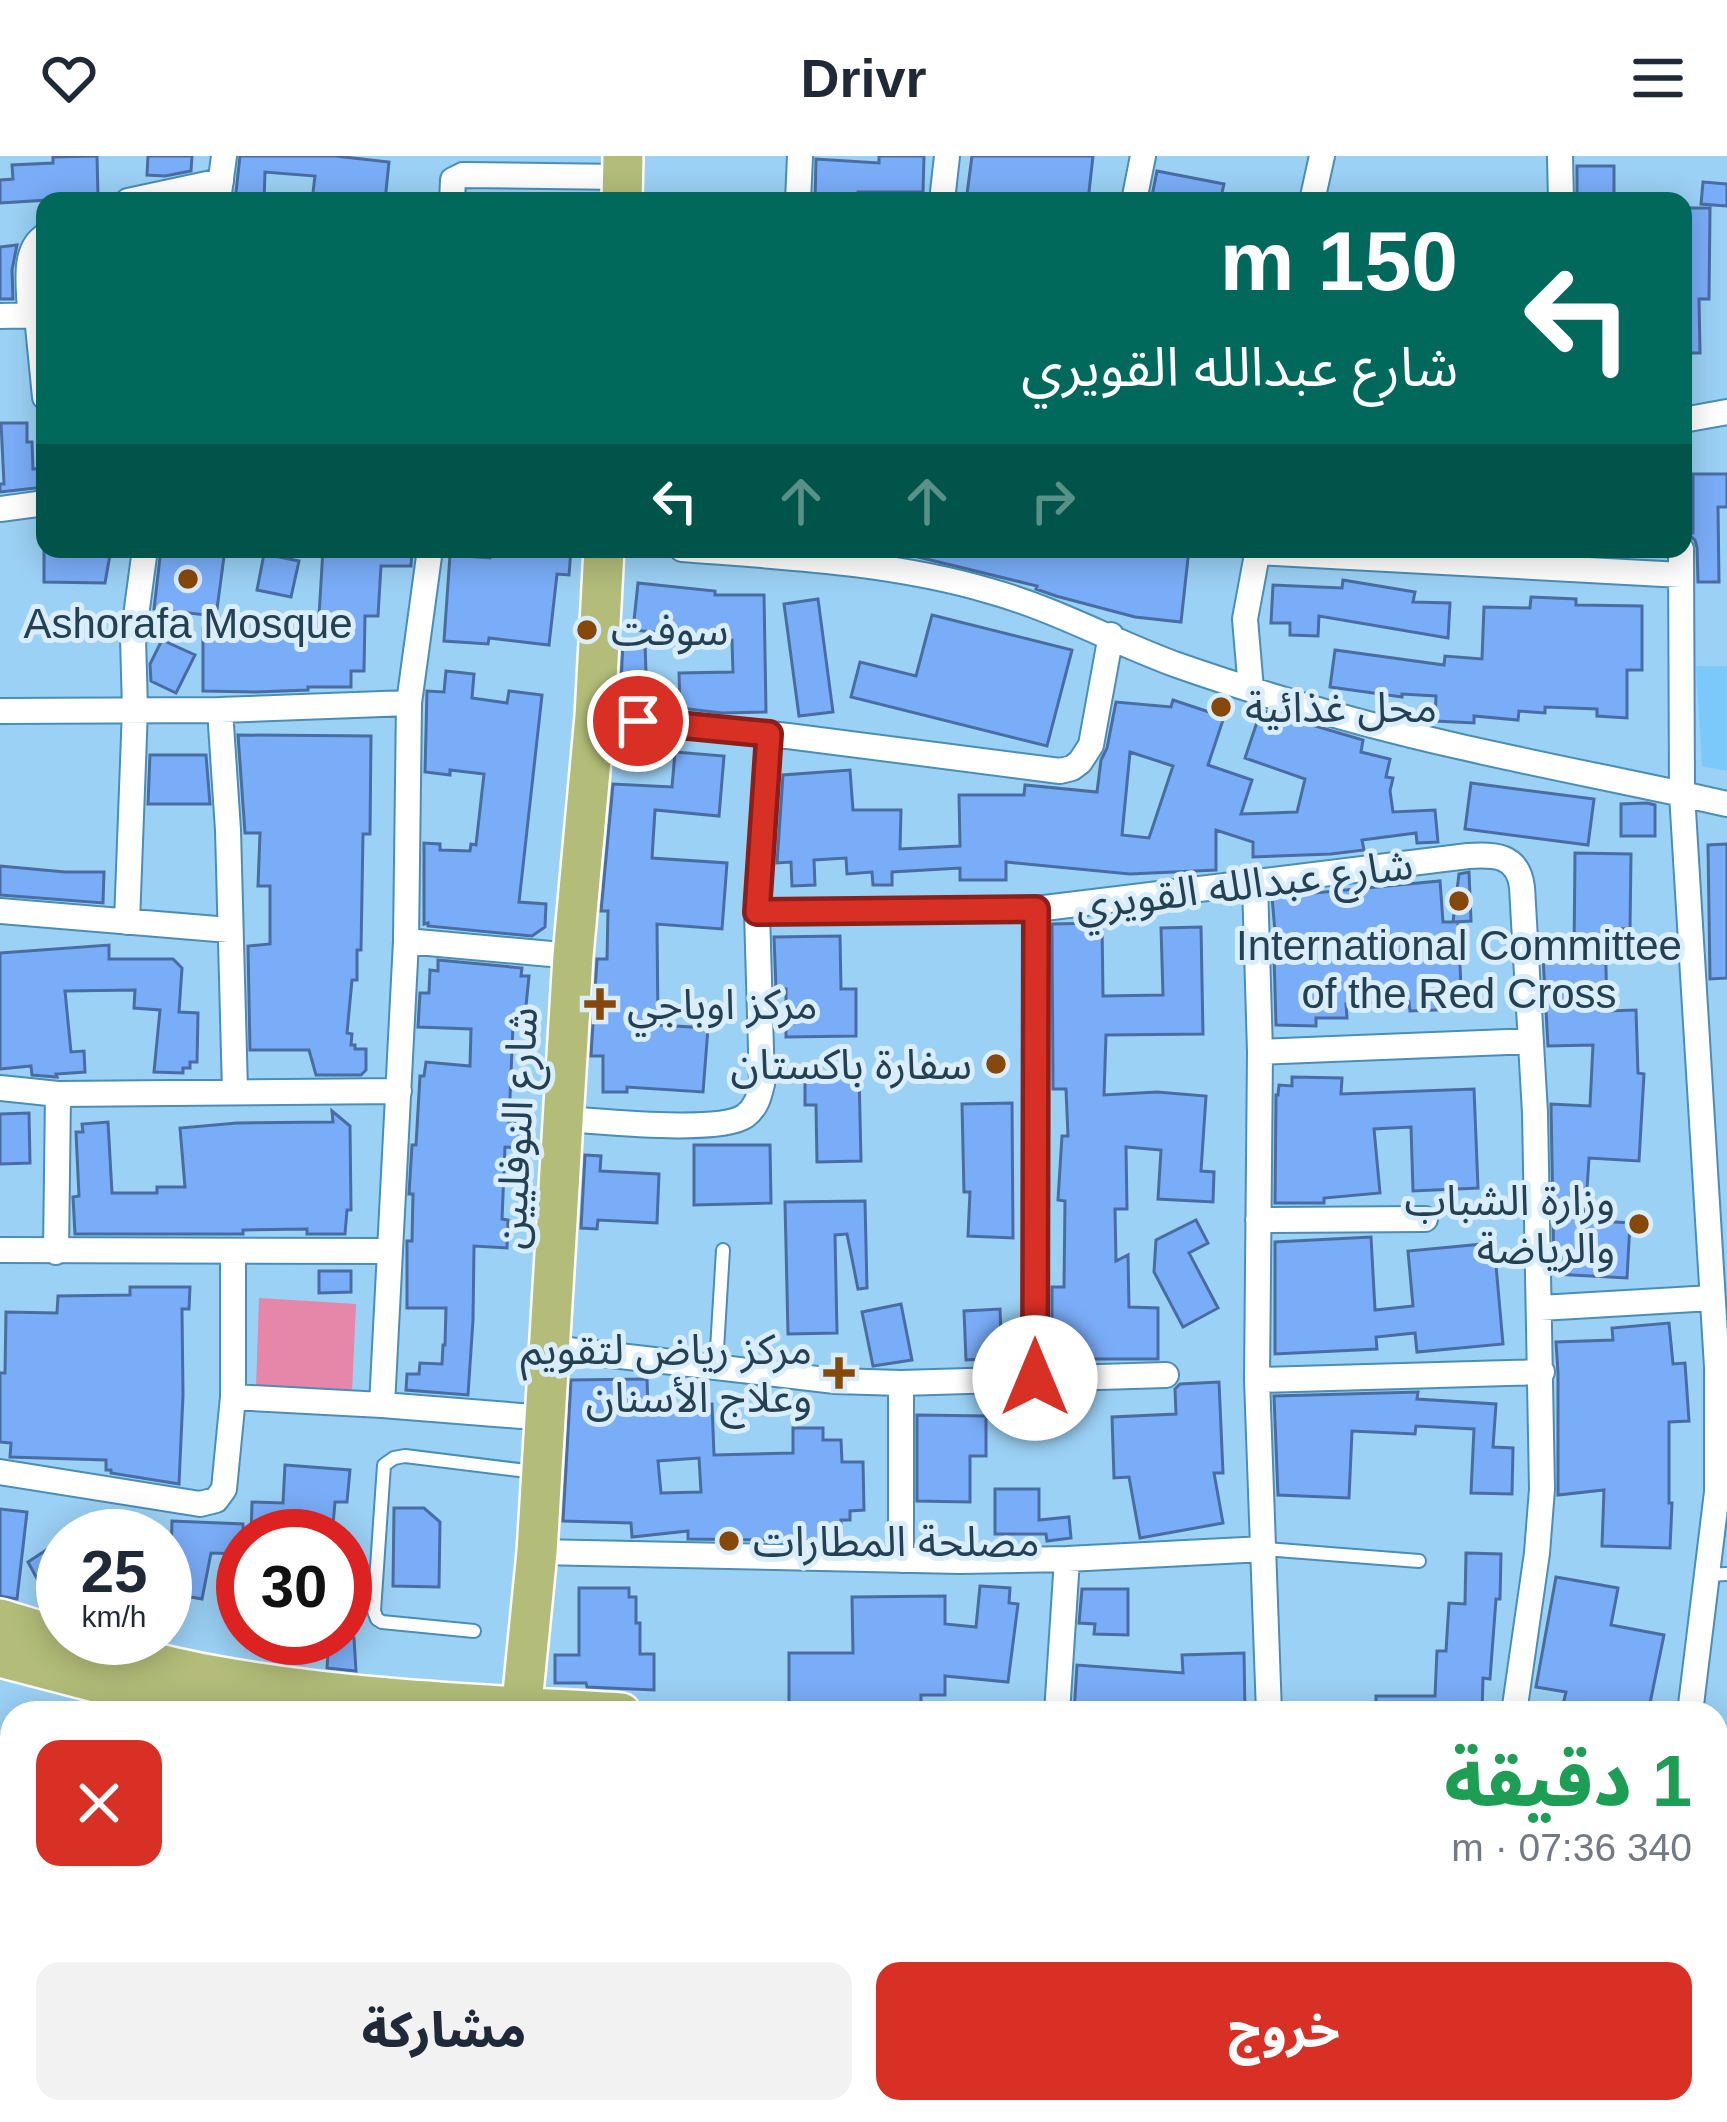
<!DOCTYPE html>
<html lang="ar">
<head>
<meta charset="utf-8">
<style>
  body { margin:0; font-family:Helvetica,"Noto Sans Arabic",sans-serif; background:#f2f2f3; color:#1f2937; direction:rtl; height:100vh; display:flex; flex-direction:column; font-size:45px; white-space:nowrap }
  * { box-sizing:border-box; margin:0 }
  p { font-size:39px; color:#747a83 }
  .icon { flex:none; width:66px; height:66px; fill:none; stroke:currentColor; stroke-width:2; stroke-linecap:round; stroke-linejoin:round }
  .map { position:relative; flex:1; overflow:hidden; direction:ltr }
  .panel { position:absolute; left:0px; top:1545px; width:1728px; height:423px; display:flex; flex-direction:column; background:#fff; border-radius:36px 36px 0 0; box-shadow:0 6px 30px #0003; direction:rtl }
  .panel>* { flex:none }
  .guide { position:absolute; left:36px; top:36px; width:1656px; height:366px; border-radius:24px; box-shadow:0 6px 30px #0003; direction:rtl; background:#00695c; color:#fff; overflow:hidden }
  .speed { position:absolute; left:36px; top:1353px; display:flex; gap:24px; font-size:60px; font-weight:700; text-align:center }
  .speed>* { display:grid; place-content:center; width:156px; height:156px; border-radius:50%; background:#fff; box-shadow:0 6px 30px #0003; line-height:1 }
  .speed small { font-size:30px; font-weight:400 }
  .speed .limit { border:18px solid #d22; background:#fff; color:#111 }
  .pin { position:absolute; display:grid; place-items:center; width:102px; height:102px; color:#fff; margin:-51px; border:6px solid #fff; border-radius:50%; box-shadow:0 3px 12px #0007 }
  .me { position:absolute; width:132px; margin:-66px; rotate:0deg; stroke-linejoin:round; filter:drop-shadow(0 0 9px #0008) }
  .turn { display:flex; align-items:center; gap:42px; height:252px; padding:0 36px; font-size:54px }
  .turn .icon { width:156px; height:156px; stroke-width:2.5 }
  .turn b { display:block; font-size:84px; line-height:102px }
  .lanes { display:flex; align-items:center; height:114px; padding:0 36px; background:#0003; justify-content:center; gap:60px; direction:ltr }
  .lanes .off { opacity:.35 }
  .round { display:grid; place-items:center; flex:none; width:126px; height:126px; border-radius:24px; background:#f2f2f3 }
  .summary { display:flex; align-items:center; justify-content:space-between; height:204px; padding:0 36px }
  h1 { font-size:72px; font-weight:800; line-height:90px; color:#1e9e55 }
  .action { display:flex; gap:24px; margin-top:auto; padding:24px 36px }
  .action a { flex:1; height:138px; border-radius:24px; background:#d93025; color:#fff; font-size:48px; font-weight:800; line-height:138px; text-align:center }
  .action a+a { background:#f2f2f3; color:#1f2937 }
  header { display:flex; justify-content:space-between; align-items:center; height:156px; padding:0 36px; background:#fff; font-size:54px; font-weight:800 }
  .map>svg:first-child { display:block }
  .built { fill:#7bc9fa }
  .green { fill:#e686a8 }
  .building { fill:#7aadf8; stroke:#496da2; stroke-width:3; fill-rule:evenodd }
  .lines { fill:none; stroke-linecap:round; stroke-linejoin:round }
  .lane-casing { stroke:#4a8eb7; stroke-width:16 }
  .street-casing { stroke:#4a8eb7; stroke-width:28 }
  .secondary-casing { stroke:#4a8eb7; stroke-width:38 }
  .primary-casing { stroke:#fff; stroke-width:44 }
  .lane { stroke:#fff; stroke-width:12 }
  .street { stroke:#fff; stroke-width:24 }
  .secondary { stroke:#fff; stroke-width:33 }
  .primary { stroke:#b3bd79; stroke-width:39 }
  .route-casing { stroke:#8d1f18; stroke-width:30 }
  .route { stroke:#d93025; stroke-width:21 }
  .poi-dot { fill:#87490b; stroke:#d9edfb; stroke-width:4.5 }
  .labels { text-anchor:middle; stroke-width:10; stroke-linejoin:round; paint-order:stroke }
  .poi-label { font-size:42px; fill:#244153; stroke:#d9edfb; text-anchor:start }
  .street-label { font-size:42px; fill:#244153; stroke:#d9edfb }
</style>
</head>
<body>
<header><svg class="icon" aria-label="menu" viewBox="0 0 24 24"><path d="M4 6h16M4 12h16M4 18h16"/></svg>Drivr<svg class="icon" aria-label="heart" viewBox="0 0 24 24"><path d="M12 20l-8-8c-3-5 5-10 8-4 3-6 11-1 8 4z"/></svg></header>
<div class="map">
<svg width="1727" height="1966" viewBox="0 0 1727 1966">
  <rect width="100%" height="100%" fill="#9bd1f5"/>
  <!-- built -->
  <path class="built" d="M1696 510H1727V615L1702 610Z
    M652 1956H836L840 1966H622Z"/>
  <!-- green -->
  <path class="green" d="M259 1142 356 1148 352 1236 256 1230Z"/>
  <!-- building -->
  <path class="building" d="M97 0 98 40 48 42V44L0 47V24L13 23 12 9 53 7V1Z
    M148 0H192L191 15 165 20 147 19Z
    M240 0H335L389 6 385 45H312L315 20 265 16 264 45H235Z
    M879 0H924L923 36H858L857 45H815L816 3 879 7Z
    M972 0H1093L1088 45H1023L967 38Z
    M1577 10H1614V45H1577Z
    M1157 15 1224 28 1220 45H1151Z
    M1703 26 1727 28V50L1701 48Z
    M1683 52H1710L1709 143H1699L1700 197H1683Z
    M17 89 12 114 13 143H0V91Z
    M1 267H27V286H32L33 313 45 312V331L0 336V328H4Z
    M1693 318H1727V351H1718L1719 426H1698L1697 392 1695 384 1688 378 1693 377Z
    M44 393H111L105 427 44 426Z
    M161 393H225L217 453 214 460 154 453Z
    M323 393H412L411 410H381L378 460H365L364 515H351V531H308V534L256 536 203 535V472H245V478L318 477Z
    M491 393H571L569 419 557 418 549 489 489 482 488 488 444 485 450 399 490 402Z
    M906 393H1189L1181 466 1135 461 1056 440 1036 433 1037 430 914 400 906 398Z
    M264 398 299 405 291 441 257 434Z
    M1343 424 1415 436 1413 446 1450 447 1448 482 1319 460 1318 480 1290 479V467H1271L1273 429 1342 432Z
    M638 427 715 435V439H764L766 556 722 557 680 552 679 517 733 516 732 484 633 474Z
    M1531 441 1576 443V449L1642 450V514H1627V562L1597 560V553L1545 551V557L1519 555 1518 564 1474 560V567L1435 565 1436 540 1402 538V541L1330 531 1335 494 1444 509 1445 500 1482 503 1484 451 1530 452Z
    M818 443 833 556 799 560 784 448Z
    M932 459 1072 494 1047 590 851 541 860 506 916 520Z
    M162 484 195 499 176 537 151 525 150 508Z
    M623 486H645L647 549 620 546Z
    M446 515 474 518 472 542 507 547 509 535 542 539 519 746 546 748 545 771 532 780 428 770V767L424 768V687L440 688V694L470 695 471 688 476 689 484 618 450 614V619L425 616 427 535 444 536Z
    M1173 544 1224 561 1208 609 1252 624 1241 658 1297 656 1305 623 1245 602 1261 554 1363 584 1361 596 1390 603 1386 621 1393 622 1390 635 1393 656 1435 654 1438 686 1417 687 1416 677 1362 684 1364 694 1331 698 1253 701V686L1216 674V714L1130 718 1006 706V724H960V712L892 716V729H873L872 716 847 718 846 702 814 704 815 729 792 730 791 706 777 707 783 619 850 614 853 654H901L900 693 960 690 959 639H1024L1025 629 1097 636 1101 604 1107 592 1116 546 1171 551ZM1130 596 1173 610 1149 682 1122 679Z
    M238 579 371 580 370 678H363L361 794H357V824H352L347 877 352 878 351 889H355V893H366V914L361 919H316L309 894H250L248 790 270 788V730H258L260 677H245Z
    M675 596 724 600 719 660 655 654 652 702 727 707 722 773 657 768 658 869 708 872 703 936 627 931V936H603V900H591L597 803H607L608 755H601L613 628 672 631Z
    M150 599H206L210 648H148Z
    M1471 627 1594 643 1588 689 1465 673Z
    M1647 647 1655 649V680H1621V648Z
    M1727 688V822L1710 823 1708 689Z
    M1575 697 1631 698 1630 773 1605 772 1607 855 1636 854 1638 917 1644 918 1639 1005 1589 1002 1585 1064 1630 1067 1627 1122 1554 1118 1551 948 1590 950 1593 889 1548 890 1543 801 1574 800Z
    M0 710 65 716H104L103 747 0 739Z
    M1469 716 1471 765 1453 766 1459 718Z
    M1440 725 1443 766H1458L1462 853 1410 855 1409 846 1346 848 1347 862H1316V870L1276 869 1274 799H1277L1272 741Z
    M1102 767 1103 840 1163 839 1161 772 1201 771 1203 878 1106 879 1104 939 1157 936 1206 940 1201 1015 1214 1016 1213 1046 1158 1043 1161 994 1126 991 1127 1053H1115L1116 1105 1128 1099 1129 1151 1158 1152V1203H1052V1131H1064L1065 1045 1058 1044 1062 980H1068L1066 933H1053L1052 768Z
    M840 780 841 833H856V880L786 881V833H776L774 781Z
    M109 789V803H173L182 812 179 856 198 857 197 906H190V912H183V917L154 916 160 854 134 852 135 834 65 835 71 896 84 895 85 916 56 918 57 921 32 919 31 910 0 913V797Z
    M438 804 522 812 521 820H529L524 870 513 869 509 966 525 967 524 992 505 991 502 1063 508 1064 507 1092 474 1090 473 1164 468 1239 406 1234 407 1218H419L420 1207 442 1208 443 1189H445L446 1152H407V1085H412L413 1038H409L412 989H416L420 920H424L426 906 470 910 471 873 418 871 420 837H429L430 814 438 815Z
    M859 916 861 1005 817 1006 816 949H805V917Z
    M1292 921 1342 922 1341 938 1474 933 1478 1032 1413 1035 1411 971 1374 973 1380 1037 1324 1042V1047H1275L1276 939H1278L1279 929 1292 930Z
    M1012 947 1013 1082 968 1080 970 1036H964L962 948Z
    M332 955 350 970 351 1054H347L345 1078H307V1073L243 1074V1078H75L73 1041 79 1040 76 976H83L82 968 108 966 112 1037H157V1031H185L180 972 237 967 333 966Z
    M29 957 30 1007 0 1008V958Z
    M694 989H770L771 1047 694 1049Z
    M585 999 601 1000 600 1015 659 1018 657 1067 598 1064 597 1073 581 1072Z
    M865 1045 867 1132 858 1133 847 1078 835 1079 837 1177 788 1178 785 1046Z
    M1196 1064 1208 1087 1189 1097 1218 1152 1183 1171 1154 1116 1156 1084Z
    M1371 1081 1375 1154 1413 1150 1408 1095 1494 1087 1503 1188 1417 1196 1415 1177 1376 1181 1377 1193 1275 1198V1086Z
    M319 1115H351V1136L319 1137Z
    M130 1131H190L189 1153H182L183 1239 179 1328 111 1317V1314H106V1304L10 1301 11 1287 0 1286V1217H5L6 1156 57 1157 58 1140 130 1139Z
    M901 1148 912 1204 873 1210 862 1156Z
    M1000 1153 1002 1202 966 1204 964 1155Z
    M1669 1167 1673 1208 1685 1207 1689 1265 1669 1266V1347H1672L1670 1392 1602 1390 1604 1334 1558 1339V1217L1556 1186 1613 1184 1612 1172Z
    M647 1223 648 1251 712 1248 714 1299 793 1297V1272H823V1284H841L842 1306H863L864 1354 850 1355V1364H841V1385L688 1383V1375L632 1381 631 1367 563 1365 571 1224ZM699 1302 701 1336 661 1337 658 1305Z
    M1219 1226 1223 1317H1214L1223 1367 1140 1382 1129 1321 1114 1322 1112 1261 1176 1258 1175 1233 1180 1228Z
    M1418 1236 1417 1243 1496 1248 1493 1291 1513 1292 1512 1338 1471 1337 1474 1273 1416 1270 1415 1278 1352 1275 1349 1342 1278 1339 1274 1240Z
    M917 1259 986 1260V1300H970V1346L917 1345Z
    M285 1309 350 1314 347 1346H335L332 1380H251L252 1346 283 1347Z
    M995 1333H1039V1364L1069 1361 1071 1382 1047 1385 1046 1378H995Z
    M394 1352H424L440 1366 439 1431 393 1430Z
    M0 1353 27 1356 17 1443 0 1440Z
    M172 1365 243 1368V1398L211 1397 202 1443 168 1437 171 1421 165 1420V1397L171 1398Z
    M63 1383V1457L54 1454 28 1406Z
    M1466 1397 1501 1398 1500 1443H1496L1490 1523 1483 1522 1482 1557H1376V1540H1435L1437 1495H1446L1449 1447 1465 1448Z
    M1556 1421 1618 1432 1611 1469 1664 1479 1648 1557H1561L1566 1536 1536 1531Z
    M980 1430 1010 1432 1009 1447 1018 1448 1008 1526 945 1520V1539H921V1555H898V1552L789 1554V1497H853L852 1441 945 1440V1468L976 1471Z
    M579 1432H629V1441H636V1467H640V1498H654V1534L587 1531 586 1527H555V1499H579Z
    M1082 1433H1128V1479L1094 1478 1095 1468 1079 1467Z
    M329 1482H354L356 1515 327 1512Z
    M1244 1497 1245 1557H1074L1077 1509 1183 1517 1182 1499Z"/>
  <g class="lines">
    <!-- lane casing -->
    <g class="lane-casing">
      <path id="lane" d="M716 1210 723 1094
        M1265 1393 1419 1405
        M1707 1419 1727 1418
        M474 1475 382 1466 377 1463 374 1455 384 1309 394 1302 405 1300 535 1316
        M1716 1949H1727"/>
    </g>
    <!-- street casing -->
    <g class="street-casing">
      <path id="street" d="M1560 0 1561 45
        M128 45 221 25
        M218 45 224 0
        M452 45 453 24 463 19 623 21
        M798 45 800 0
        M942 45 947 0
        M1134 45 1143 0
        M1312 45 1322 0
        M0 160 43 159
        M30 160C30 134 21 95 45 80
        M37 160 45 241
        M1683 264 1727 256
        M0 353 45 347
        M682 393C784 401 892 406 990 435 1055 453 1114 486 1177 509 1220 524 1264 538 1308 551 1430 588 1557 611 1682 638L1681 393
        M1258 396 1681 419
        M1251 533 1245 463 1258 393
        M220 554 228 674 235 935
        M0 555 220 554 409 547
        M595 560 788 580 1060 615 1072 612 1080 606 1091 589 1111 479
        M1255 727 1260 896 1257 1224 1269 1557
        M0 755 229 774
        M757 756 1036 753 1468 700C1495 698 1518 699 1522 731L1535 957 1542 1333 1537 1397 1514 1557
        M127 766 135 553 133 482 145 393
        M406 785 573 800
        M1260 896 1531 885
        M0 932 58 938 399 935
        M565 963C601 965 719 978 745 960 756 952 759 941 762 928L757 756 769 578
        M1258 1064 1425 1063
        M0 1094 390 1095 406 785 409 547 430 393
        M390 1095 382 1249 546 1262
        M56 1096 58 938
        M1540 1152 1712 1142
        M551 1192 835 1225 901 1227
        M1035 1223 1036 753
        M1257 1224 1542 1216
        M233 1241 382 1249
        M0 1316 200 1348 216 1344 224 1333 233 1241V1096
        M537 1396 960 1405 1067 1403 1264 1393
        M901 1404V1227L1166 1219
        M1057 1557 1067 1403
        M1690 1557 1717 1336V1211L1682 638 1727 648
        M0 1685 12 1688
        M1716 1861H1727
        M0 1931 12 1927
        M325 1956V1966
        M1176 1956V1966
        M1336 1956 1337 1966
        M1499 1956V1966
        M1689 1956 1690 1966
        M942 1965V1966"/>
    </g>
    <!-- secondary casing -->
    <g class="secondary-casing">
      <path id="secondary" d="M462 1966 497 1956"/>
    </g>
    <!-- primary casing -->
    <g class="primary-casing">
      <path id="primary" d="M622 45 623 0
        M0 1463C73 1485 146 1508 221 1521 352 1544 488 1549 621 1557
        M0 1501 145 1539 253 1557
        M521 1557 537 1396 573 800 595 560 604 393
        M1716 1679H1727"/>
    </g>
    <!-- lane -->
    <use href="#lane" class="lane"/>
    <!-- street -->
    <use href="#street" class="street"/>
    <!-- secondary -->
    <use href="#secondary" class="secondary"/>
    <!-- primary -->
    <use href="#primary" class="primary"/>
  </g>
  <g class="lines">
    <!-- route casing -->
    <g class="route-casing">
      <path id="route" d="M638 565 769 578 757 756 1036 753 1035 1222"/>
    </g>
    <!-- route -->
    <use href="#route" class="route"/>
  </g>
  <!-- markers -->
  <g class="poi-dot">
    <circle cx="188" cy="423" r="12"/>
    <circle cx="587" cy="474" r="12"/>
    <circle cx="1221" cy="551" r="12"/>
    <circle cx="1459" cy="745" r="12"/>
    <path d="M594 830h12v12h12v12h-12v12h-12v-12h-12v-12h12z"/>
    <circle cx="996" cy="908" r="12"/>
    <circle cx="1639" cy="1068" r="12"/>
    <path d="M833 1199h12v12h12v12h-12v12h-12v-12h-12v-12h12z"/>
    <circle cx="729" cy="1385" r="12"/>
  </g>
  <g class="labels">
    <!-- poi labels -->
    <g class="poi-label">
      <text x="188" y="482" text-anchor="middle">Ashorafa Mosque</text>
      <text x="611" y="489">سوفت</text>
      <text x="1245" y="566">محل غذائية</text>
      <text x="1459" y="804" text-anchor="middle">International Committee<tspan x="1459" dy="48">of the Red Cross</tspan></text>
      <text x="627" y="863">مركز اوباجي</text>
      <text x="972" y="923" text-anchor="end">سفارة باكستان</text>
      <text x="1615" y="1059" text-anchor="end">وزارة الشباب<tspan x="1615" dy="48">والرياضة</tspan></text>
      <text x="812" y="1208" text-anchor="end">مركز رياض لتقويم<tspan x="812" dy="48">وعلاج الأسنان</tspan></text>
      <text x="753" y="1400">مصلحة المطارات</text>
    </g>
    <!-- street labels -->
    <g class="street-label">
      <text transform="translate(1244 728) rotate(-7)" y="15">شارع عبدالله القويري</text>
      <text transform="translate(516 972) rotate(-87)" y="15">شارع النوفليين</text>
    </g>
  </g>
</svg>
<div class="speed"><div>25<small>km/h</small></div><div class="limit">30</div></div>
<div class="pin" style="left:638px;top:565px;background:#d93025"><svg class="icon" aria-label="arrive" viewBox="0 0 24 24"><path d="M6 21V4h12l-3 4 3 4H6"/></svg></div>
<svg class="me" style="left:1035px;top:1222px" viewBox="-20 -20 40 40"><circle r="19" fill="#fff"/><path d="M0-13L10 11 0 6-10 11z" fill="#d93025"/></svg>
<div class="guide">
<div class="turn"><svg class="icon" aria-label="left" viewBox="0 0 24 24"><path d="M17 20v-9H6M10 6l-5 5 5 5"/></svg><div><b>150 m</b>شارع عبدالله القويري</div></div>
<div class="lanes"><svg class="icon" aria-label="left" viewBox="0 0 24 24"><path d="M17 20v-9H6M10 6l-5 5 5 5"/></svg><svg class="icon off" aria-label="ahead" viewBox="0 0 24 24"><path d="M12 20V5M6 11l6-6 6 6"/></svg><svg class="icon off" aria-label="ahead" viewBox="0 0 24 24"><path d="M12 20V5M6 11l6-6 6 6"/></svg><svg class="icon off" aria-label="right" viewBox="0 0 24 24"><path d="M7 20v-9h11M14 6l5 5-5 5"/></svg></div>
</div>
<section class="panel">
<div class="summary"><div><h1>1 دقيقة</h1><p>340 m · 07:36</p></div><a class="round" style="background:#d93025;color:#fff"><svg class="icon" aria-label="close" viewBox="0 0 24 24"><path d="M6 6l12 12M18 6L6 18"/></svg></a></div>
<div class="action"><a>خروج</a><a>مشاركة</a></div>
</section>
</div>
</body>
</html>
